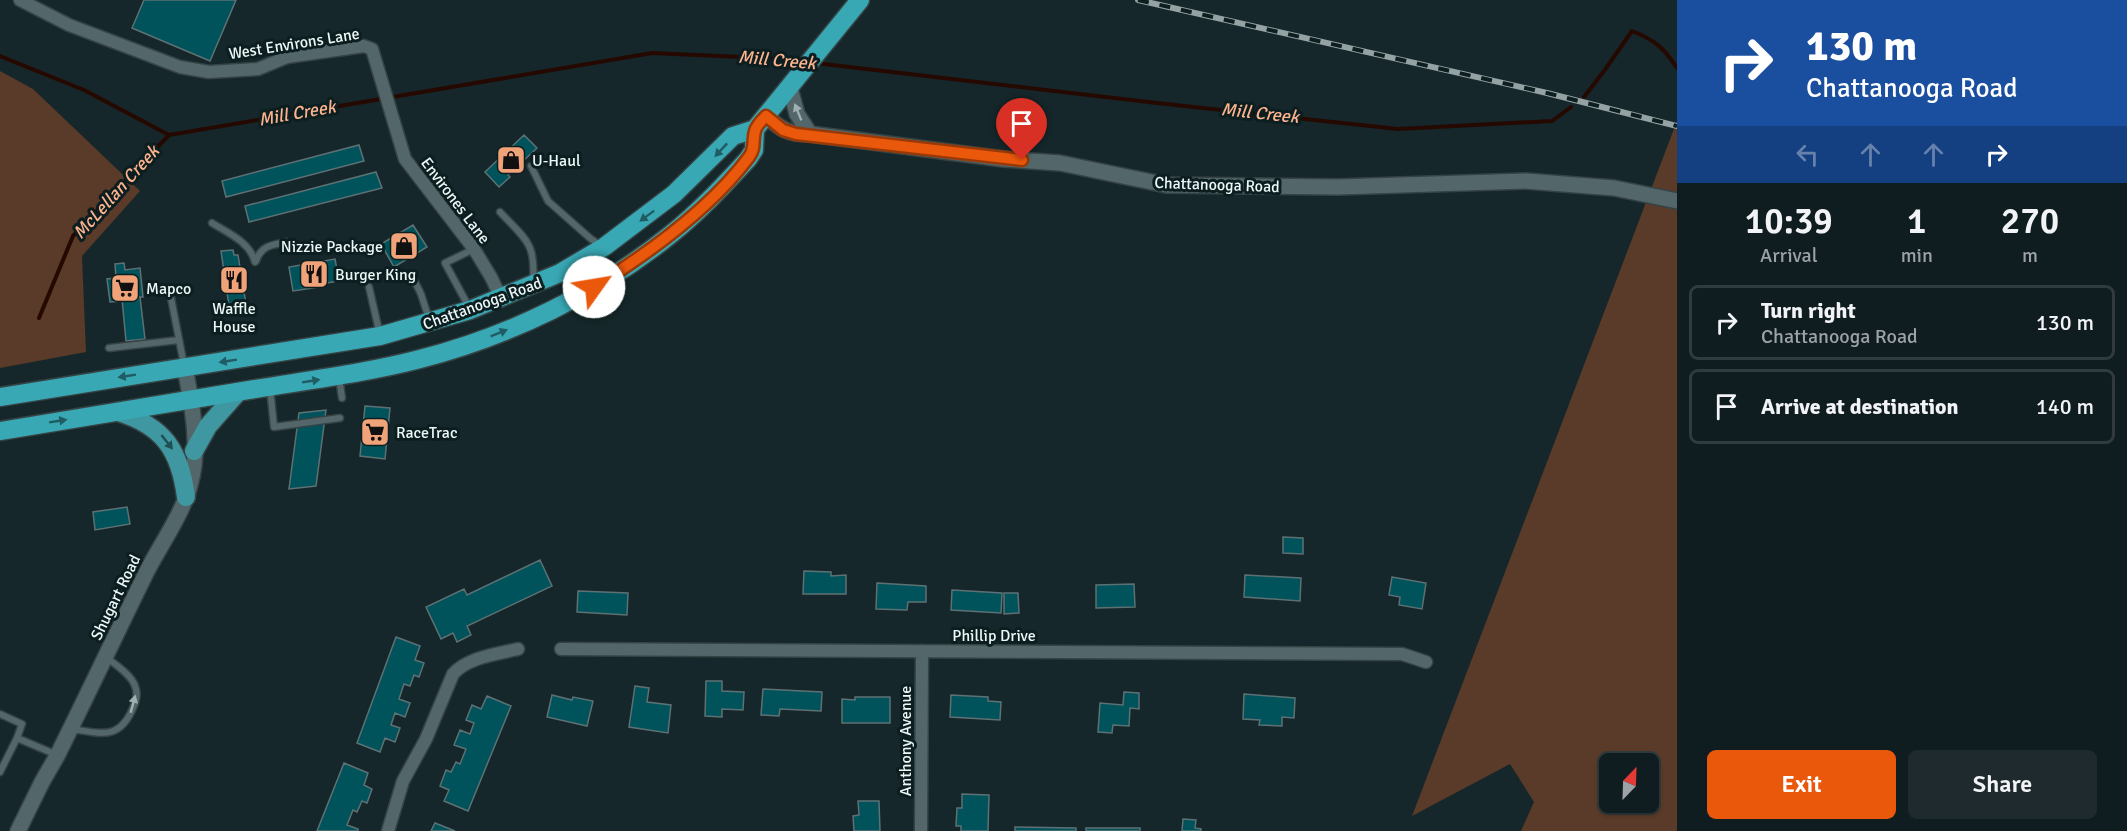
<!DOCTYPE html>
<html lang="en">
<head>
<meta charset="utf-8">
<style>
  body { margin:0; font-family:Signika,sans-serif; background:#1e2a2d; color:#f1f3f6; height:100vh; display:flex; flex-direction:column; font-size:22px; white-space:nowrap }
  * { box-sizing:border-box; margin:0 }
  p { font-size:20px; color:#9ca2a5 }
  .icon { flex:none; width:33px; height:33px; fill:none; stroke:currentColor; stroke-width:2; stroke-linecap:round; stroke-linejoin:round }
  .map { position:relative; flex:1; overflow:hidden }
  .sheet { display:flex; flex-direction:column; background:#101d20; width:450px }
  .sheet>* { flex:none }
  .hud { background:#1a4fa0; color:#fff; overflow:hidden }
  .needle { width:39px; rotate:23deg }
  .tools { position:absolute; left:1599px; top:753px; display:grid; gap:12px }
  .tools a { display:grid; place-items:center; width:60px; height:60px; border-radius:9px; background:#101d20; box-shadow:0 2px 4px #0004,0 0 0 2px #303b3e; font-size:30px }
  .pin { position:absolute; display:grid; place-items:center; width:51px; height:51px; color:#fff; margin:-62px -26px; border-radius:50% 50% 50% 0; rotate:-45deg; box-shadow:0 0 6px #0007 }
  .pin .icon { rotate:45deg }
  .me { position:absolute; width:66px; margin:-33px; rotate:58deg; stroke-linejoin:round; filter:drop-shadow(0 0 4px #0008) }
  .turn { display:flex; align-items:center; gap:21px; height:126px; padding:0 30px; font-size:27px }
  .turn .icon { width:78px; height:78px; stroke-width:2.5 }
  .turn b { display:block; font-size:42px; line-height:51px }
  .lanes { display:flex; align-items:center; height:57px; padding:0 30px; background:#0003; justify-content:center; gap:30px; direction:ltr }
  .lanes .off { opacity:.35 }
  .eta { display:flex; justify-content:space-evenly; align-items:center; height:102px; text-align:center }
  .eta b { font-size:36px; font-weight:600; line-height:42px }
  .primary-button { display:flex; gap:12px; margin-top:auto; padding:12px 30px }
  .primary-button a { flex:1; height:69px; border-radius:9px; background:#ea580c; color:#fff; font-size:24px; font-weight:600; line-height:69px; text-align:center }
  .primary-button a+a { background:#1e2a2d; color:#f1f3f6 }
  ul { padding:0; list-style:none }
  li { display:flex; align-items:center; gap:18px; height:75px; margin:0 12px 9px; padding:0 18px; border:3px solid #303b3e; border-radius:9px }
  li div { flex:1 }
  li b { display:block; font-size:22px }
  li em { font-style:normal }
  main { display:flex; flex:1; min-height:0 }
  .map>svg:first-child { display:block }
  .green { fill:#5a3a28; fill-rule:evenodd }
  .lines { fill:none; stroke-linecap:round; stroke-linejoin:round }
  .stream { stroke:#250900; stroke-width:4 }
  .building { fill:#00535b; stroke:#5d7174; stroke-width:1.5 }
  .service-casing { stroke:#354345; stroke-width:9 }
  .minor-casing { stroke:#354345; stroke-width:15 }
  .tertiary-casing { stroke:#354345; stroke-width:18 }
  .primary-casing { stroke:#354345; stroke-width:21 }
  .trunk-casing { stroke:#354345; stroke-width:21 }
  .service { stroke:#53676a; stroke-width:6 }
  .minor { stroke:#53676a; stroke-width:12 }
  .tertiary { stroke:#53676a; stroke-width:15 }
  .primary { stroke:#3f98a1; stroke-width:18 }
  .trunk { stroke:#38a8b4; stroke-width:18 }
  .rail-casing { stroke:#94a2a4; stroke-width:6 }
  .rail { stroke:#0c1e20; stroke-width:4; stroke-dasharray:11; stroke-linecap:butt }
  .oneway { fill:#a0afb1 }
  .oneway2 { fill:#205c63 }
  .oneway3 { fill:#204f54 }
  .route-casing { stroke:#983908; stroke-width:15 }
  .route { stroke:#ea580c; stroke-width:10 }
  .labels { text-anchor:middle; stroke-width:6; stroke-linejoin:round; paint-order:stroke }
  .street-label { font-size:16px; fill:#ecf7f8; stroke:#0c1e20 }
  .poi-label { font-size:16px; fill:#ecf7f8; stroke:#0c1e20; text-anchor:start }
  .water-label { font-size:18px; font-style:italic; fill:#fdb48e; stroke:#0c1e20 }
</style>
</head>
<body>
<main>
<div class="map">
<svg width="1677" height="831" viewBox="0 0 1677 831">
  <rect width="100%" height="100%" fill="#15272a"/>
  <!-- green -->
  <path class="green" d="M0 71 33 89 140 191 82 256 86 352 0 368Z
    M1677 121V831H1521L1534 802 1510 764 1412 816ZM1610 764H1648V802H1610Z"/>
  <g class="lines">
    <!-- stream -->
    <path class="stream" d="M0 56 84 90 169 135 652 53 766 58 802 62
      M815 63 1157 103 1398 129 1552 121 1571 107
      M1584 97 1604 71 1632 31C1655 40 1664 48 1677 68
      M39 318 73 236 169 135"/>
  </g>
  <!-- building -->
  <path class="building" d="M144 0H236L210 61 132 28Z
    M524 135 537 148 508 175 510 177 499 187 485 172Z
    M359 145 364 161 226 197 222 181Z
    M376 172 382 188 249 222 245 206Z
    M413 225 427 247 394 267 381 244Z
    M233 250 234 255H238L246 304 229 306 221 251Z
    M335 259 339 281 319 284 320 287 293 291 289 267Z
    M124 263 125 270 140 268 143 297H137V300L110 302 107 279 116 278 115 264Z
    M137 297H140L145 339 126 341 122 299Z
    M365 406 390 408 385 459 360 456Z
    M326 410 316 486 289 489 299 413Z
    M127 507 130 524 95 530 93 512Z
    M1283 537 1303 538V554L1283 553Z
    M540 560 552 586 467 626 471 635 457 642 453 633 441 639 426 607 464 589 467 595Z
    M804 571 831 572V576L846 575V594H803Z
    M1245 575 1301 578 1300 601 1244 597Z
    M1392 577 1426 583 1422 609 1399 605 1400 597 1389 595Z
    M877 583 926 586V602H908L907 610 876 609Z
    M1134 584 1135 607 1096 608V585Z
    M952 590 1002 593 1001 613 951 610Z
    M578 591 628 593 627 615 577 612Z
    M1004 593H1018L1019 613 1004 614Z
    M396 637 420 646 415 660 424 663 419 677 414 675 410 686 404 684 399 699 410 703 405 717 395 713 391 725 400 728 395 742 385 738 380 752 357 743Z
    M706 681H722V691L744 692 743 710 722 709V717L705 716Z
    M635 686 649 688 647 702 671 705 668 733 629 727Z
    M763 689 822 692 821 711 780 709 779 716 761 715Z
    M1124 692 1139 693V709L1130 708 1129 726 1113 725 1112 733 1098 732 1100 703 1123 705Z
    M1244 694 1295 698 1294 718 1282 717V726L1259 725 1260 720 1243 719Z
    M552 695 572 700 573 697 593 701 587 726 547 717Z
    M951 695 988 697V701L1001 702 1000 720 950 717Z
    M487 696 511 706 468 811 444 801 449 790 440 786 446 770 451 772 456 762 460 764 466 749 454 745 460 730 470 734 474 723 466 720 472 705 481 709Z
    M855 697H890V723H842V699L855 700Z
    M344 763 368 773 364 785 372 789 367 803 362 801 357 812 353 810 347 825 358 829V831H317Z
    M962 794 989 795 988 831H961V826H956L957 808H962Z
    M858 801H879L880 831H854L853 816 859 815Z
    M1183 819 1196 820 1195 828 1201 829V831H1182Z
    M435 823 455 831H431Z
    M1015 827 1076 828V831H1015Z
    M1086 828H1140V831H1086Z"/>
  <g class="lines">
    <!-- service casing -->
    <g class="service-casing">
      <path id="service" d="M531 166 548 201 591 239 600 245
        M500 212C525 239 536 242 533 282
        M212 223C228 233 250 242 255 262
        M256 261C261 246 271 245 286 242
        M412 276 421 294 429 319
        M369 287 380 335
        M171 298 184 365
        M470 309 445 263 474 249
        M109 348 179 340
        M339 377 342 398
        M270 388 274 427 340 418
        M0 714 22 724 17 738 0 772
        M71 729C101 733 119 741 133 708 136 702 138 693 135 686 131 674 114 664 106 657
        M17 738 57 755"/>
    </g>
    <!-- minor casing -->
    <g class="minor-casing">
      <path id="minor" d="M20 0 69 25 180 67 209 72 258 69 287 57 364 46 372 49 405 159 474 249 491 277 501 298
        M561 649 1402 654 1426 662
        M388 831 403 781 426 739 453 674C468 657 497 654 518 649
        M921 831 922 651"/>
    </g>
    <!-- tertiary casing -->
    <g class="tertiary-casing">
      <path id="tertiary" d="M790 88 797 114 810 134
        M766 116C782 130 788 134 810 134L1003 159 1060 163 1166 185 1338 187 1526 181 1614 188 1677 201
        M18 831 42 782 57 756C88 694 117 632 147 571 160 546 184 511 190 485 201 447 192 406 185 368"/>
    </g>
    <!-- primary casing -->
    <g class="primary-casing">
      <path id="primary" d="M118 412C164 426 180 451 186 497
        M194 451 208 426 238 392"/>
    </g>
    <!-- trunk casing -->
    <g class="trunk-casing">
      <path id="trunk" d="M755 129 860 0
        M0 397 380 336 470 310 560 273 604 247 674 194 733 136 755 129
        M0 431C85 417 170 403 255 389 310 380 366 373 420 359 510 336 598 293 670 235 699 212 724 185 748 159L754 150 755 129"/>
    </g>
    <!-- service -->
    <use href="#service" class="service"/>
    <!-- minor -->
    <use href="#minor" class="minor"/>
    <!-- tertiary -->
    <use href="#tertiary" class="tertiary"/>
    <!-- primary -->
    <use href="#primary" class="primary"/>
    <!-- trunk -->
    <use href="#trunk" class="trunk"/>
    <!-- rail casing -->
    <g class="rail-casing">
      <path id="rail" d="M1138 0 1547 93 1677 126"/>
    </g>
    <!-- rail -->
    <use href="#rail" class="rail"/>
  </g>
  <!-- one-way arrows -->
  <defs><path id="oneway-solid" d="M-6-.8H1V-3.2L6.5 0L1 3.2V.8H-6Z" transform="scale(1.5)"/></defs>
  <g class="oneway">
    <use href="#oneway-solid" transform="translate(798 112) rotate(-112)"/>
    <use href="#oneway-solid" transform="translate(133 704) rotate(-75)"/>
  </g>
  <g class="oneway2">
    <use href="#oneway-solid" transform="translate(721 150) rotate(133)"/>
    <use href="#oneway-solid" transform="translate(647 216) rotate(143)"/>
    <use href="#oneway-solid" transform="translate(499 333) rotate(-22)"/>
    <use href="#oneway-solid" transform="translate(228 361) rotate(171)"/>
    <use href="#oneway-solid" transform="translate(127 376) rotate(171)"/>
    <use href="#oneway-solid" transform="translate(311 381) rotate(-9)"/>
    <use href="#oneway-solid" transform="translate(58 421) rotate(-9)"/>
  </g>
  <use class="oneway3" href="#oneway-solid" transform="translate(167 442) rotate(52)"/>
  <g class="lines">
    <!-- route casing -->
    <g class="route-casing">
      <path id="route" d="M594 287C649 253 710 209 749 157 756 148 752 141 755 131 756 126 762 120 766 116L783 130 796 134 1022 160"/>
    </g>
    <!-- route -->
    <use href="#route" class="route"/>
  </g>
  <!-- icons -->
  <defs>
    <g id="shop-square" transform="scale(1.5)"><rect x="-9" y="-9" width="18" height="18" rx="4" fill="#f0a279" stroke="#0c1e20"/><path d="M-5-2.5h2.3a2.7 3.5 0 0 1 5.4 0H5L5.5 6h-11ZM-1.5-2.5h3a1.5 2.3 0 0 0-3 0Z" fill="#111"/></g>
    <g id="restaurant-square" transform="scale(1.5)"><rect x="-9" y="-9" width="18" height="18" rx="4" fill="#f0a279" stroke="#0c1e20"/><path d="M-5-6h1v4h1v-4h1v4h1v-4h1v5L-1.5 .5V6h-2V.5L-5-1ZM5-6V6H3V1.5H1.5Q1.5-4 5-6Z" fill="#111"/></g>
    <g id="supermarket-square" transform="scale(1.5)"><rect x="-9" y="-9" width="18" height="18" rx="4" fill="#f0a279" stroke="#0c1e20"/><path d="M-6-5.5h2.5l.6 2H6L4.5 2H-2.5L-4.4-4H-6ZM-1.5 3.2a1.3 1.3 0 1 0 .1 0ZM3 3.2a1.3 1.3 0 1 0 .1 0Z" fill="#111"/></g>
  </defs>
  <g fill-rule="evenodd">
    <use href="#shop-square" x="511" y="160"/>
    <use href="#shop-square" x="404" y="246"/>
    <use href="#restaurant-square" x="314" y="274"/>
    <use href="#restaurant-square" x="234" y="280"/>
    <use href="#supermarket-square" x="125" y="288"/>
    <use href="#supermarket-square" x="375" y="432"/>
  </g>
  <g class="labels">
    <!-- street labels -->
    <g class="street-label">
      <text transform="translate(294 43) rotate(-9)" y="6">West Environs Lane</text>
      <text transform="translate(1217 184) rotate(2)" y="6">Chattanooga Road</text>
      <text transform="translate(456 200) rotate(53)" y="6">Environes Lane</text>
      <text transform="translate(482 303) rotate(-20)" y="6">Chattanooga Road</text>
      <text transform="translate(115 597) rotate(-64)" y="6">Shugart Road</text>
      <text x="994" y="641">Phillip Drive</text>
      <text transform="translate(905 741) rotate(-90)" y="6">Anthony Avenue</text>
    </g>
    <!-- poi labels -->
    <g class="poi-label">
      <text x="532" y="166">U-Haul</text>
      <text x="383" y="252" text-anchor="end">Nizzie Package</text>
      <text x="335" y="280">Burger King</text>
      <text x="146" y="294">Mapco</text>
      <text x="234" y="314" text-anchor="middle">Waffle<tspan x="234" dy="18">House</tspan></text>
      <text x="396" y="438">RaceTrac</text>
    </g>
    <!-- water labels -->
    <g class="water-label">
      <text transform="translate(777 60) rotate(5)" y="6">Mill Creek</text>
      <text transform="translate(297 113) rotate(-10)" y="6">Mill Creek</text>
      <text transform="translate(1260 113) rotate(6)" y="6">Mill Creek</text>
      <text transform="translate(116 192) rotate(-48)" y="6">McLellan Creek</text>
    </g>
  </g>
</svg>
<div class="tools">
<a><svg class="needle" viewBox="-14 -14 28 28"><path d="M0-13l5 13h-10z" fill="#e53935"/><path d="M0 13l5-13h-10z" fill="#9ca2a5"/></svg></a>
</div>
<div class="pin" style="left:1022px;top:160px;background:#d93025"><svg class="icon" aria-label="arrive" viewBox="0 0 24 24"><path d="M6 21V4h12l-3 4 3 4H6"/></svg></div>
<svg class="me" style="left:594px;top:287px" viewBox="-20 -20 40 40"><circle r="19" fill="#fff"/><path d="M0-13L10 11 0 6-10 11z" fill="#ea580c"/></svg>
</div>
<section class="sheet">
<div class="hud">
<div class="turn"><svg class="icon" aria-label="right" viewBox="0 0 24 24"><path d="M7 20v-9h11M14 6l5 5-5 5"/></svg><div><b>130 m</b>Chattanooga Road</div></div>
<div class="lanes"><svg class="icon off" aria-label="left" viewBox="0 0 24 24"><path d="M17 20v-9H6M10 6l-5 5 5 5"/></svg><svg class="icon off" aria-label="ahead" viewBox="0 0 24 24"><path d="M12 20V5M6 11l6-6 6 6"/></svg><svg class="icon off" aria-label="ahead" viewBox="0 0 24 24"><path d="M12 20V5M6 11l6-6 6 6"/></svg><svg class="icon" aria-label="right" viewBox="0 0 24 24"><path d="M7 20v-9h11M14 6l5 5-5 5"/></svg></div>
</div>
<div class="eta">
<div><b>10:39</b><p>Arrival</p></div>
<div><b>1</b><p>min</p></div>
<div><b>270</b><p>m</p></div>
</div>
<ul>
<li><svg class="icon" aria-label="right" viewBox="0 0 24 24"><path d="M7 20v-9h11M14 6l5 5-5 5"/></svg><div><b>Turn right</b><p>Chattanooga Road</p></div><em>130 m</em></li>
<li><svg class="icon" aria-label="arrive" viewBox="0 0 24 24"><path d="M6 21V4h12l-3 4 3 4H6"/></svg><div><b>Arrive at destination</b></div><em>140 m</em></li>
</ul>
<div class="primary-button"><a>Exit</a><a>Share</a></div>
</section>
</main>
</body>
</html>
